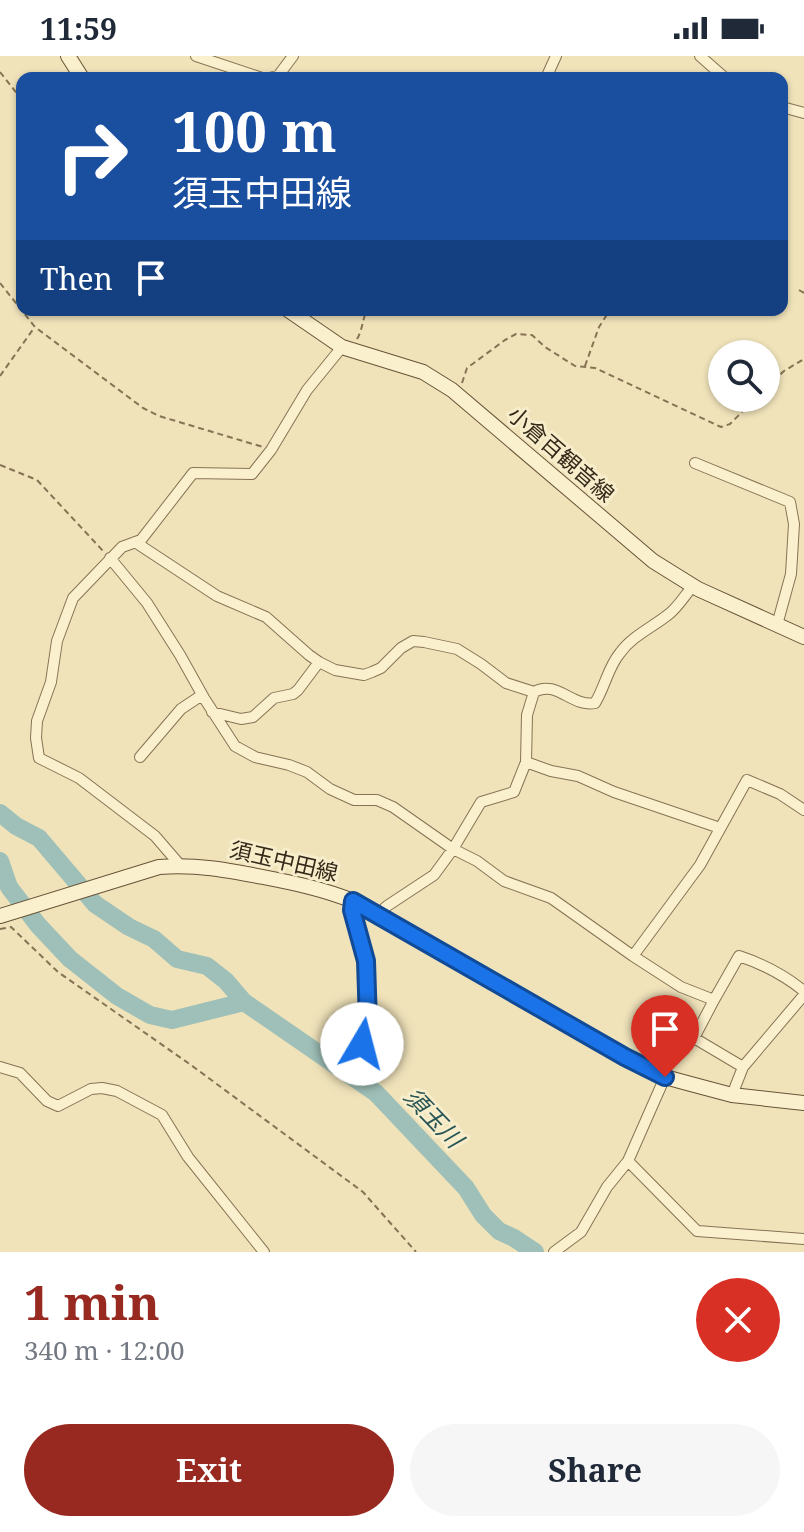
<!DOCTYPE html>
<html lang="en">
<head>
<meta charset="utf-8">
<style>
  body { margin:0; font-family:"Noto Serif","Noto Sans JP",serif; background:#f6f6f7; color:#1f2937; height:100vh; display:flex; flex-direction:column; font-size:30px; white-space:nowrap }
  * { box-sizing:border-box; margin:0 }
  p { font-size:26px; color:#747a83 }
  .icon { flex:none; width:44px; height:44px; fill:none; stroke:currentColor; stroke-width:2; stroke-linecap:round; stroke-linejoin:round }
  .map { position:relative; height:1196px; overflow:hidden }
  .side { display:flex; flex-direction:column; background:#fff; flex:1 }
  .side>* { flex:none }
  .guide { position:absolute; left:16px; top:16px; width:772px; height:244px; border-radius:16px; box-shadow:0 2px 6px #0004; background:#1a4fa0; color:#fff; overflow:hidden }
  .controls { position:absolute; left:708px; top:284px; display:grid; gap:16px }
  .controls a { display:grid; place-items:center; width:72px; height:72px; border-radius:50%; background:#fff; box-shadow:0 2px 6px #0004; font-size:40px }
  .pin { position:absolute; display:grid; place-items:center; width:68px; height:68px; color:#fff; margin:-82px -34px; border-radius:50% 50% 50% 0; rotate:-45deg; box-shadow:0 0 8px #0007 }
  .pin .icon { rotate:45deg }
  .me { position:absolute; width:88px; margin:-44px; rotate:8deg; stroke-linejoin:round; filter:drop-shadow(0 0 6px #0008) }
  .turn { display:flex; align-items:center; gap:28px; height:168px; padding:0 24px; font-size:36px }
  .turn .icon { width:104px; height:104px; stroke-width:2.5 }
  .turn b { display:block; font-size:56px; line-height:68px }
  .then { display:flex; align-items:center; height:76px; padding:0 24px; background:#0003; gap:16px; font-size:30px }
  .round { display:grid; place-items:center; flex:none; width:84px; height:84px; border-radius:42px; background:#f6f6f7 }
  .overview { display:flex; align-items:center; justify-content:space-between; height:136px; padding:0 24px }
  h1 { font-size:48px; font-weight:700; line-height:60px; color:#982921 }
  .action { display:flex; gap:16px; margin-top:auto; padding:16px 24px }
  .action a { flex:1; height:92px; border-radius:48px; background:#982921; color:#fff; font-size:32px; font-weight:700; line-height:92px; text-align:center }
  .action a+a { background:#f6f6f7; color:#1f2937 }
  .status { display:flex; justify-content:space-between; align-items:center; height:56px; padding:0 40px; background:#fff; direction:ltr }
  .status svg { height:22px; fill:currentColor }
  .map>svg:first-child { display:block }
  .lines { fill:none; stroke-linecap:round; stroke-linejoin:round }
  .river { stroke:#9fc0b8; stroke-width:18 }
  .street-casing { stroke:#877354; stroke-width:12 }
  .secondary-casing { stroke:#685337; stroke-width:16 }
  .path { stroke:#877354; stroke-width:2; stroke-dasharray:6 4; stroke-linecap:butt }
  .street { stroke:#faf0cd; stroke-width:10 }
  .secondary { stroke:#faf0cd; stroke-width:14 }
  .route-casing { stroke:#114b97; stroke-width:20 }
  .route { stroke:#1a73e8; stroke-width:14 }
  .labels { text-anchor:middle; stroke-width:6; stroke-linejoin:round; paint-order:stroke }
  .street-label { font-size:22px; fill:#35291a; stroke:#f7edca }
  .water-label { font-size:24px; font-style:italic; fill:#285556; stroke:#f7edca }
</style>
</head>
<body>
<div class="status"><b>11:59</b><svg viewBox="0 0 49 12"><path d="M0 12V9h3v3zM5 12V6h3v6zM10 12V3h3v9zM15 12V0h3v12zM26 1h20v11H26zM47 4h2v5h-2z"/></svg></div>
<div class="map">
<svg width="804" height="1196" viewBox="0 0 804 1196">
  <rect width="100%" height="100%" fill="#f0e3ba"/>
  <g class="lines">
    <!-- river -->
    <path class="river" d="M0 757 16 770 39 782 95 848 129 871 154 883 177 903 207 910 226 925 244 946 376 1037 466 1132 483 1159 499 1175 514 1182 535 1196
      M0 805 9 831 38 869 70 903 117 940 150 959 172 964 244 946"/>
    <!-- street casing -->
    <g class="street-casing">
      <path id="street" d="M196 0 262 22
        M700 0 725 22
        M269 22 278 20 293 0
        M546 22 556 0
        M782 51 804 57
        M695 407 790 446 794 468 791 518 777 569
        M135 486 217 540 266 561 309 599 319 606 335 614 364 619 372 616 381 612 401 592 413 585 424 586 457 593 481 608 506 627 534 636C556 623 573 652 595 647 605 631 608 611 620 597 632 580 653 571 669 558 678 551 685 539 693 530
        M110 502 147 547 180 599 204 642 235 690 255 701 289 709 307 716 330 733 354 744H377L393 751 453 793 477 805 504 825 551 842 633 900 681 931 714 944 694 982 743 1011
        M212 656 241 663 253 661 274 642 293 638 298 634 319 606
        M140 701 181 653 202 639
        M526 706 551 715 578 720 614 736 720 772
        M180 809 155 780 79 722 39 702 36 682 37 665 51 626 57 585 73 542 122 491 141 484 193 417 252 418 271 394 307 334 342 291
        M353 845 352 854 366 905 368 967 362 988
        M377 859 387 850 434 819 453 793 481 746 514 736 526 706 527 659 534 636
        M633 900 700 809 747 724 780 738 804 754
        M714 944 739 900C763 908 784 919 804 935
        M0 1011 20 1017 47 1045 58 1050 91 1033 102 1032 117 1035 162 1059 188 1101 264 1196
        M732 1039 743 1011 804 939
        M628 1105 697 1175 804 1183
        M554 1196 581 1176 607 1131 628 1105 665 1021"/>
    </g>
    <!-- secondary casing -->
    <g class="secondary-casing">
      <path id="secondary" d="M68 0 82 22
        M288 254 342 291 423 316 452 334 653 505 698 533 804 581
        M0 860 159 811C196 808 227 814 263 821 294 827 323 833 353 845L625 1001 665 1021 687 1027 732 1039 804 1047"/>
    </g>
    <!-- path -->
    <path class="path" d="M0 16 22 44
      M0 227 35 271 143 352 159 360 263 391
      M799 234 804 237
      M357 283C363 273 362 264 367 254
      M585 310 599 271 610 254
      M0 320 34 272
      M462 327 467 312 505 284 516 278 532 279 545 291 575 310 595 312 721 371 730 368 756 342
      M766 332 784 315 804 303
      M0 409 37 424 104 496
      M0 873 11 871 58 916 191 1009 363 1136 416 1196"/>
    <!-- street -->
    <use href="#street" class="street"/>
    <!-- secondary -->
    <use href="#secondary" class="secondary"/>
  </g>
  <g class="lines">
    <!-- route casing -->
    <g class="route-casing">
      <path id="route" d="M362 988 368 967 366 905 352 854 353 845 625 1001 665 1021"/>
    </g>
    <!-- route -->
    <use href="#route" class="route"/>
  </g>
  <g class="labels">
    <!-- street labels -->
    <g class="street-label">
      <text transform="translate(561 398) rotate(41)" y="8">小倉百観音線</text>
      <text transform="translate(284 805) rotate(13)" y="8">須玉中田線</text>
    </g>
    <!-- water labels -->
    <g class="water-label">
      <text transform="translate(433 1062) rotate(46)" y="8">須玉川</text>
    </g>
  </g>
</svg>
<div class="controls">
<a><svg class="icon" aria-label="search" viewBox="0 0 24 24"><circle cx="10" cy="10" r="6"/><path d="M15 15l6 6"/></svg></a>
</div>
<div class="pin" style="left:665px;top:1021px;background:#d93025"><svg class="icon" aria-label="arrive" viewBox="0 0 24 24"><path d="M6 21V4h12l-3 4 3 4H6"/></svg></div>
<svg class="me" style="left:362px;top:988px" viewBox="-20 -20 40 40"><circle r="19" fill="#fff"/><path d="M0-13L10 11 0 6-10 11z" fill="#1a73e8"/></svg>
<div class="guide">
<div class="turn"><svg class="icon" aria-label="right" viewBox="0 0 24 24"><path d="M7 20v-9h11M14 6l5 5-5 5"/></svg><div><b>100 m</b>須玉中田線</div></div>
<div class="then">Then<svg class="icon" aria-label="arrive" viewBox="0 0 24 24"><path d="M6 21V4h12l-3 4 3 4H6"/></svg></div>
</div>
</div>
<section class="side">
<div class="overview"><div><h1>1 min</h1><p>340 m · 12:00</p></div><a class="round" style="background:#d93025;color:#fff"><svg class="icon" aria-label="close" viewBox="0 0 24 24"><path d="M6 6l12 12M18 6L6 18"/></svg></a></div>
<div class="action"><a>Exit</a><a>Share</a></div>
</section>
</body>
</html>
